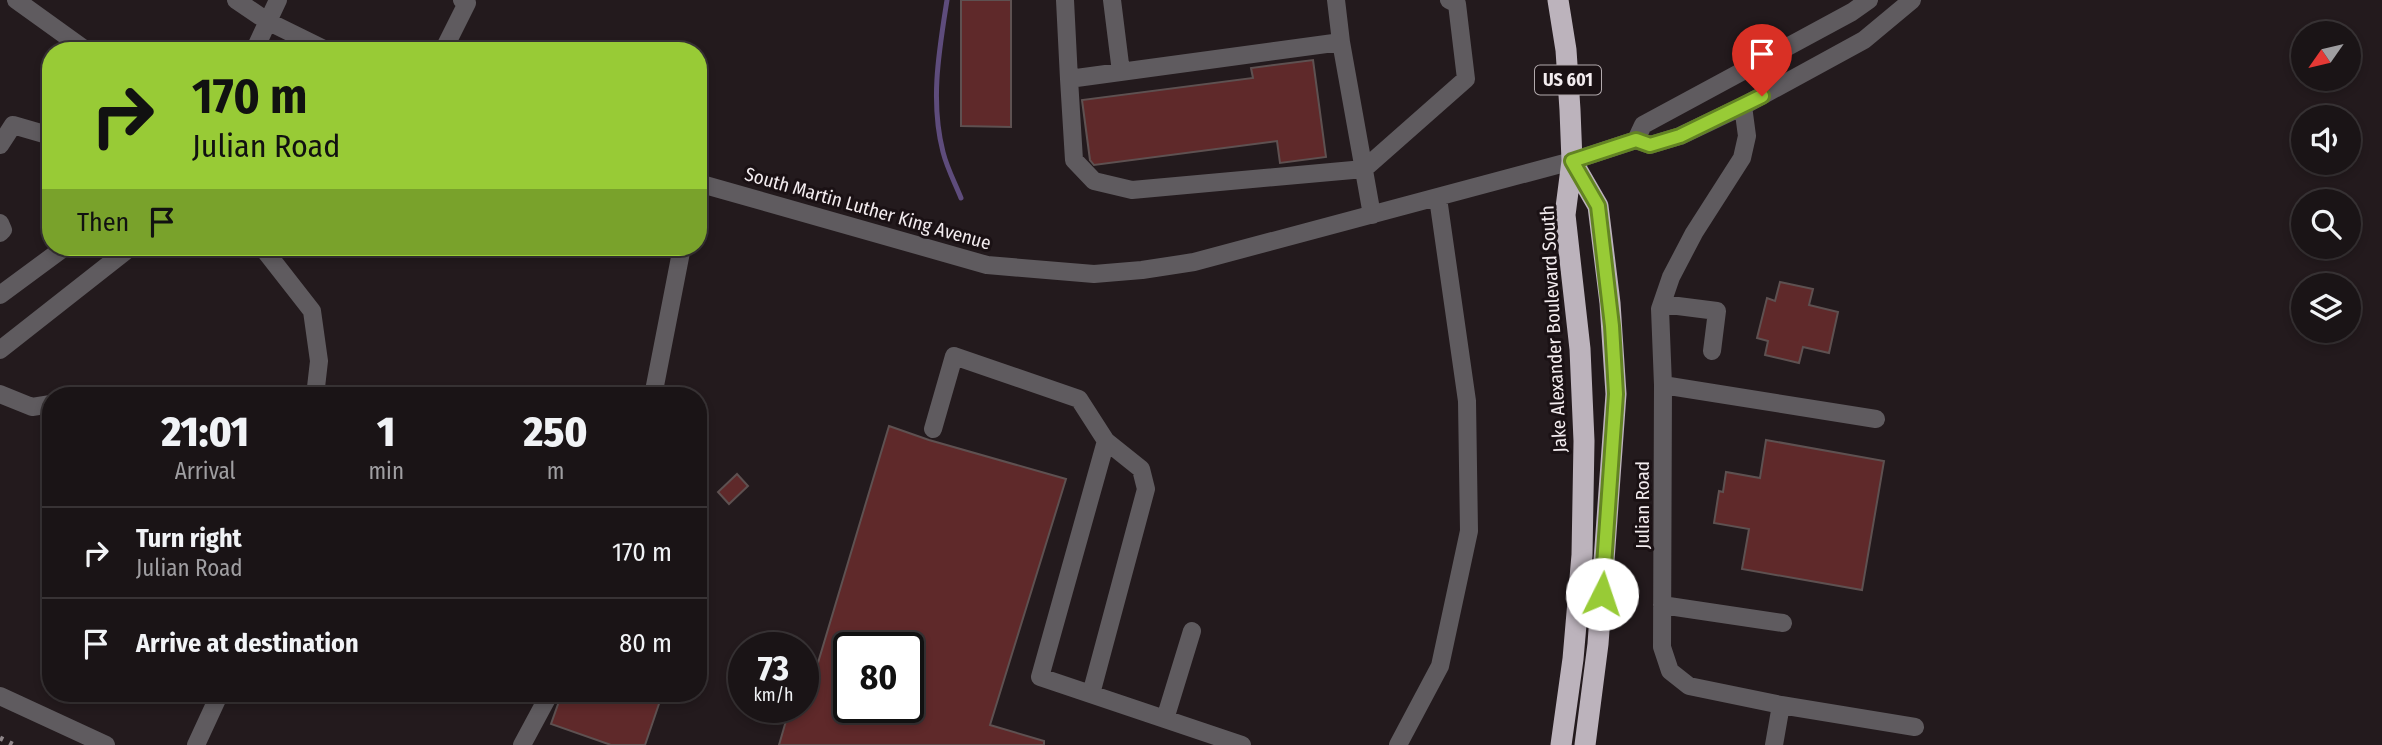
<!DOCTYPE html>
<html lang="en">
<head>
<meta charset="utf-8">
<style>
  body { margin:0; font-family:"Fira Sans Condensed",sans-serif; background:#231d1f; color:#f1f3f6; height:100vh; display:flex; flex-direction:column; font-size:26px; white-space:nowrap }
  * { box-sizing:border-box; margin:0 }
  p { font-size:23px; color:#9f9ea1 }
  .icon { flex:none; width:38px; height:38px; fill:none; stroke:currentColor; stroke-width:2; stroke-linecap:round; stroke-linejoin:round }
  .map { position:relative; flex:1; overflow:hidden }
  .details { position:absolute; left:42px; top:387px; width:665px; height:315px; display:flex; flex-direction:column; background:#1a1416; border-radius:28px; box-shadow:0 4px 10px #0003,0 0 0 2px #383335 }
  .details>* { flex:none }
  .banner { position:absolute; left:42px; top:42px; width:665px; height:214px; border-radius:28px; box-shadow:0 4px 10px #0003,0 0 0 2px #383335; background:#98cb36; color:#111; overflow:hidden }
  .needle { width:46px; rotate:236deg }
  .buttons { position:absolute; left:2291px; top:21px; display:grid; gap:14px }
  .buttons a { display:grid; place-items:center; width:70px; height:70px; border-radius:50%; background:#1a1416; box-shadow:0 4px 10px #0003,0 0 0 2px #383335; font-size:35px }
  .speed { position:absolute; left:728px; top:632px; display:flex; gap:14px; font-size:35px; font-weight:700; text-align:center }
  .speed>* { display:grid; place-content:center; width:91px; height:91px; border-radius:50%; background:#1a1416; box-shadow:0 4px 10px #0003,0 0 0 2px #383335; line-height:1 }
  .speed small { font-size:18px; font-weight:400 }
  .speed .limit { border:4px solid #111; border-radius:10px; background:#fff; color:#111 }
  .pin { position:absolute; display:grid; place-items:center; width:60px; height:60px; color:#fff; margin:-72px -30px; border-radius:50% 50% 50% 0; rotate:-45deg; box-shadow:0 0 7px #0007 }
  .pin .icon { rotate:45deg }
  .me { position:absolute; width:77px; margin:-38px; rotate:4deg; stroke-linejoin:round; filter:drop-shadow(0 0 5px #0008) }
  .turn { display:flex; align-items:center; gap:24px; height:147px; padding:0 35px; font-size:32px }
  .turn .icon { width:91px; height:91px; stroke-width:2.5 }
  .turn b { display:block; font-size:49px; line-height:60px }
  .then { display:flex; align-items:center; height:66px; padding:0 35px; background:#0003; gap:14px; font-size:26px }
  .eta { display:flex; justify-content:space-evenly; align-items:center; height:119px; text-align:center }
  .eta b { font-size:42px; font-weight:800; line-height:49px }
  ul { padding:0; list-style:none }
  li { display:flex; align-items:center; gap:21px; height:91px; padding:0 35px; border-top:2px solid #383335 }
  li div { flex:1 }
  li b { display:block; font-size:26px }
  li em { font-style:normal }
  .map>svg:first-child { display:block }
  .lines { fill:none; stroke-linecap:round; stroke-linejoin:round }
  .stream { stroke:#5e4c7c; stroke-width:5 }
  .building { fill:#5f292a; stroke:#5e5151; stroke-width:2; fill-rule:evenodd }
  .minor { stroke:#5f5b5f; stroke-width:18 }
  .highway { stroke:#bcb3bc; stroke-width:21 }
  .rail { stroke:#8e8689; stroke-width:5; stroke-dasharray:3.5 7; stroke-linecap:butt }
  .route-casing { stroke:#638423; stroke-width:18 }
  .route { stroke:#98cb36; stroke-width:12 }
  .labels { text-anchor:middle; stroke-width:6; stroke-linejoin:round; paint-order:stroke }
  .shield { fill:#1a1114; stroke:#b2aaad; stroke-width:2 }
  .shield-label { font-size:18px; font-weight:bold; fill:#f3ecef }
  .street-label { font-size:19px; fill:#f3ecef; stroke:#1a1114 }
</style>
</head>
<body>
<div class="map">
<svg width="2382" height="745" viewBox="0 0 2382 745">
  <rect width="100%" height="100%" fill="#231a1d"/>
  <g class="lines">
    <!-- stream -->
    <path class="stream" d="M947 0C939 51 930 101 943 152 947 168 955 183 961 198"/>
  </g>
  <!-- building -->
  <path class="building" d="M961 0H1011V127L961 126Z
    M1313 60 1326 157 1280 163 1277 141 1094 165 1090 160 1082 100 1253 78 1251 68Z
    M1780 282 1813 289 1809 305 1838 312 1829 353 1803 347 1799 363 1765 355 1768 341 1757 338 1767 298 1775 301Z
    M889 426 929 440 1066 479 990 725 1044 741V745H779L790 707H803V684L811 686ZM849 648H908V707H849Z
    M1766 440 1884 461 1862 590 1742 569 1749 529 1714 523 1719 491 1723 492 1726 472 1760 478Z
    M737 474 748 486 729 504 718 492Z
    M562 693H646L661 698 645 745H611L551 724Z"/>
  <g class="lines">
    <!-- minor -->
    <path class="minor" d="M16 0 87 51
      M236 0 267 21 328 51
      M1065 0 1069 79
      M1112 0 1121 72
      M1336 0 1341 42
      M254 51 278 0
      M443 51 467 3 462 0
      M1743 106 1747 136 1742 158 1694 233 1671 277 1660 309 1663 385 1662 647 1670 671 1689 686 1781 705 1915 727
      M1636 140 1643 125 1852 12 1869 0
      M0 145 13 125 51 136
      M698 183 987 265 1094 274 1142 270 1194 262 1572 161 1636 140 1650 145 1680 136 1743 106 1864 40 1912 0
      M1372 215 1341 42 1069 79 1074 160 1094 181 1132 190 1364 169 1466 79 1457 4 1449 0
      M0 223 3 230 0 233
      M262 247 312 311 319 361 315 396
      M0 295 65 247
      M1662 304 1717 311 1712 351
      M0 350 131 247
      M1663 385 1876 419
      M0 394 32 407 51 404
      M653 396 682 247
      M933 429 954 356 1079 399 1106 441 1040 677 1242 745
      M1662 605 1783 623
      M1091 694 1146 489 1141 469 1106 441
      M0 696 106 745
      M1165 719 1192 631
      M196 745 220 693
      M522 745 550 693
      M1398 745 1440 666 1469 531 1467 401 1438 198
      M1774 745 1781 705"/>
    <!-- highway -->
    <path class="highway" d="M1558 0 1566 50 1570 110 1572 161 1565 215 1580 349 1584 441 1582 555 1573 659 1561 745
      M1572 161 1598 206 1610 303 1616 394 1598 644 1585 745"/>
    <!-- rail -->
    <path class="rail" d="M0 738 14 745"/>
  </g>
  <g class="lines">
    <!-- route casing -->
    <g class="route-casing">
      <path id="route" d="M1602 594 1616 394 1612 326 1598 206 1572 161 1636 140 1650 145 1680 136 1762 96"/>
    </g>
    <!-- route -->
    <use href="#route" class="route"/>
  </g>
  <g class="labels">
    <!-- shield labels -->
    <rect class="shield" x="1535" y="65.5" width="66" height="29" rx="5"/>
    <g class="shield-label">
      <text x="1568" y="86">US 601</text>
    </g>
    <!-- street labels -->
    <g class="street-label">
      <text transform="translate(868 208) rotate(16)" y="7">South Martin Luther King Avenue</text>
      <text transform="translate(1553 329) rotate(-93)" y="7">Jake Alexander Boulevard South</text>
      <text transform="translate(1642 505) rotate(-90)" y="7">Julian Road</text>
    </g>
  </g>
</svg>
<div class="buttons">
<a><svg class="needle" viewBox="-14 -14 28 28"><path d="M0-13l5 13h-10z" fill="#e53935"/><path d="M0 13l5-13h-10z" fill="#9f9ea1"/></svg></a>
<a><svg class="icon" aria-label="sound" viewBox="0 0 24 24"><path d="M4 9h4l5-4v14l-5-4H4zM17 9q2 3 0 6"/></svg></a>
<a><svg class="icon" aria-label="search" viewBox="0 0 24 24"><circle cx="10" cy="10" r="6"/><path d="M15 15l6 6"/></svg></a>
<a><svg class="icon" aria-label="layers" viewBox="0 0 24 24"><path d="M12 4l9 5-9 5-9-5zM3 14l9 5 9-5"/></svg></a>
</div>
<div class="speed"><div>73<small>km/h</small></div><div class="limit">80</div></div>
<div class="pin" style="left:1762px;top:96px;background:#d93025"><svg class="icon" aria-label="arrive" viewBox="0 0 24 24"><path d="M6 21V4h12l-3 4 3 4H6"/></svg></div>
<svg class="me" style="left:1602px;top:594px" viewBox="-20 -20 40 40"><circle r="19" fill="#fff"/><path d="M0-13L10 11 0 6-10 11z" fill="#98cb36"/></svg>
<div class="banner">
<div class="turn"><svg class="icon" aria-label="right" viewBox="0 0 24 24"><path d="M7 20v-9h11M14 6l5 5-5 5"/></svg><div><b>170 m</b>Julian Road</div></div>
<div class="then">Then<svg class="icon" aria-label="arrive" viewBox="0 0 24 24"><path d="M6 21V4h12l-3 4 3 4H6"/></svg></div>
</div>
<section class="details">
<div class="eta">
<div><b>21:01</b><p>Arrival</p></div>
<div><b>1</b><p>min</p></div>
<div><b>250</b><p>m</p></div>
</div>
<ul>
<li><svg class="icon" aria-label="right" viewBox="0 0 24 24"><path d="M7 20v-9h11M14 6l5 5-5 5"/></svg><div><b>Turn right</b><p>Julian Road</p></div><em>170 m</em></li>
<li><svg class="icon" aria-label="arrive" viewBox="0 0 24 24"><path d="M6 21V4h12l-3 4 3 4H6"/></svg><div><b>Arrive at destination</b></div><em>80 m</em></li>
</ul>
</section>
</div>
</body>
</html>
